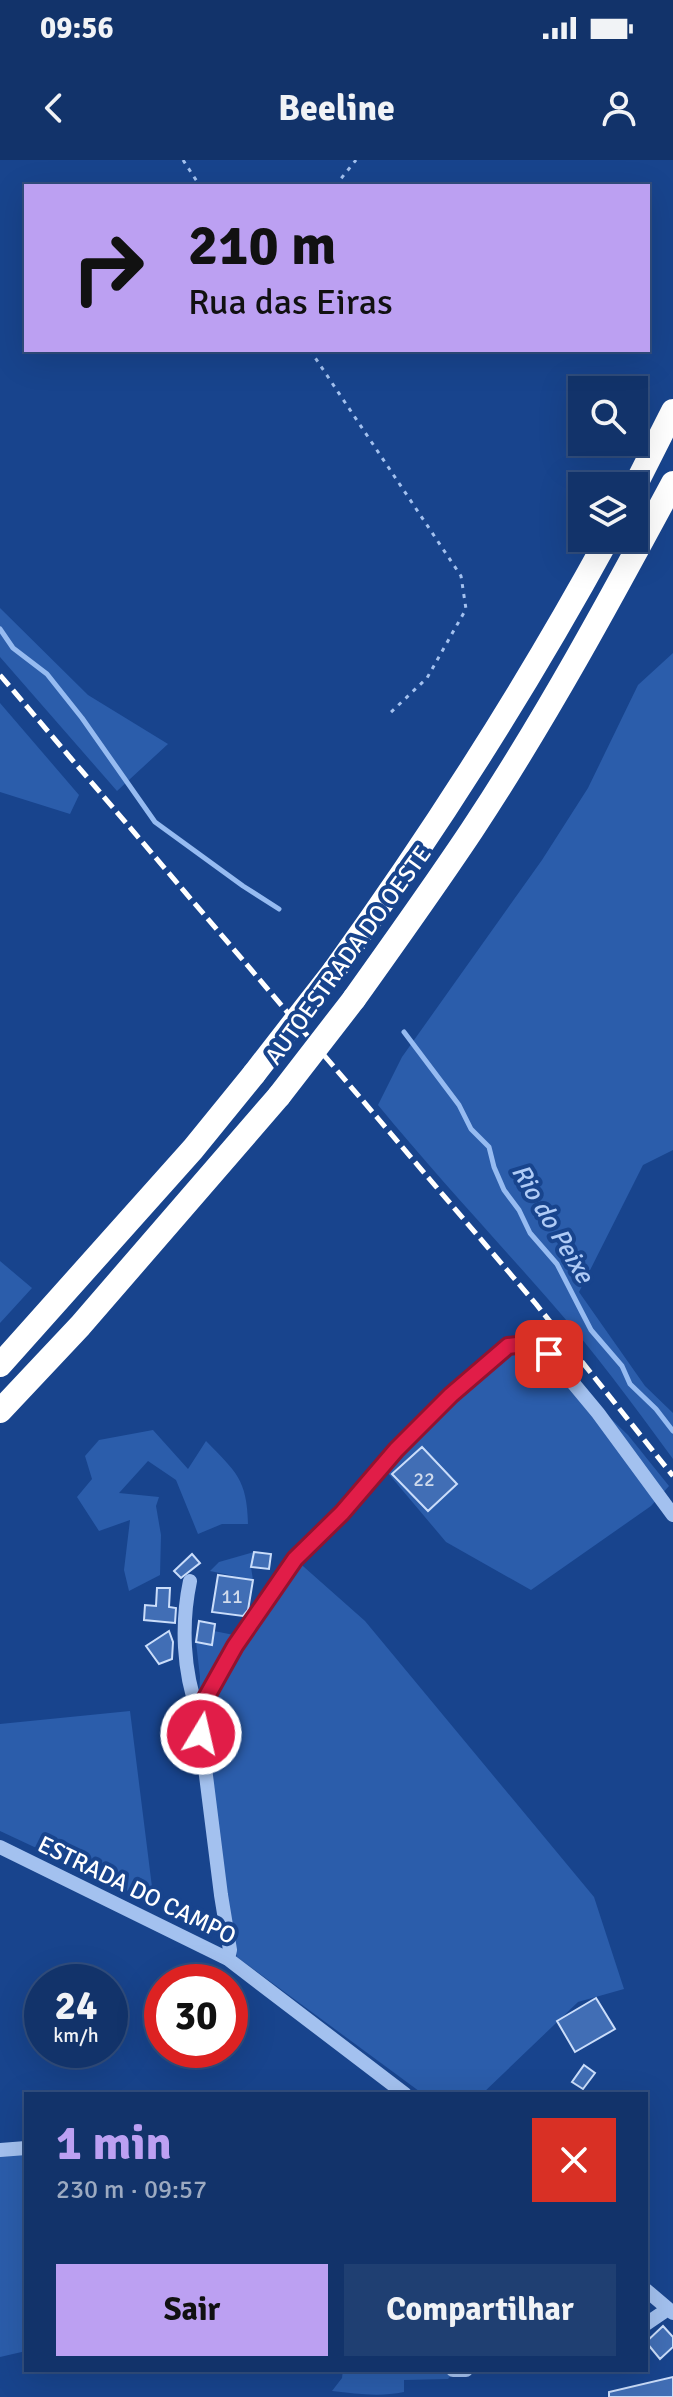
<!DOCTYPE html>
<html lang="pt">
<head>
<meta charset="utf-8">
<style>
  body { margin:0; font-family:Signika,sans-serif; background:#1f3f72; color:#f1f3f6; height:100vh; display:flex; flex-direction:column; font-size:30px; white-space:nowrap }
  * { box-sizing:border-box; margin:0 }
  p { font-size:26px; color:#9caac1 }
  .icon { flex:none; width:44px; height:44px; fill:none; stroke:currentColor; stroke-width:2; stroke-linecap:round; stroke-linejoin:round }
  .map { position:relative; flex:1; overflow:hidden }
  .drawer { position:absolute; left:24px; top:1932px; width:624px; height:280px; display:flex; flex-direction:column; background:#12336a; border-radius:0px; box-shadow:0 8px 32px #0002,0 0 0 2px #314e7e }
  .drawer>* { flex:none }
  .top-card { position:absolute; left:24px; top:24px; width:626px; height:168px; border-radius:0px; box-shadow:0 8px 32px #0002,0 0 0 2px #314e7e; background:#bca0f2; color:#111; overflow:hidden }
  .fabs { position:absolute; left:568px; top:216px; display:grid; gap:16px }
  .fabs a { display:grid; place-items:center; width:80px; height:80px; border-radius:0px; background:#12336a; box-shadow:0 8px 32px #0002,0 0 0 2px #314e7e; font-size:40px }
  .speed { position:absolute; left:24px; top:1804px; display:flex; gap:16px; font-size:40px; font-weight:700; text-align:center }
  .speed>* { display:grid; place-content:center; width:104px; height:104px; border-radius:50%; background:#12336a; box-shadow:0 8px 32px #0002,0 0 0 2px #314e7e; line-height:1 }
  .speed small { font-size:20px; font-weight:400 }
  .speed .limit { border:12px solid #d22; background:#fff; color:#111 }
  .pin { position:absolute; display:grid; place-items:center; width:68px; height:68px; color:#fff; margin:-34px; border-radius:16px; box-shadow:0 4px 12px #0006 }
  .me { position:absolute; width:88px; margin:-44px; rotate:9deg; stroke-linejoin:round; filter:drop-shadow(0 0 6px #0008) }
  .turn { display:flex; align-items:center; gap:28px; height:168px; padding:0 32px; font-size:36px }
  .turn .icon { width:104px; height:104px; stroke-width:2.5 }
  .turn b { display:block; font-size:56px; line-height:68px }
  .round { display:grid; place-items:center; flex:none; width:84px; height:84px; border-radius:0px; background:#1f3f72 }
  .summary { display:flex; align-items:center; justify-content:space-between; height:136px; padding:0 32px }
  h1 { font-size:48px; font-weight:700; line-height:60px; color:#bca0f2 }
  .button { display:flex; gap:16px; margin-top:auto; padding:16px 32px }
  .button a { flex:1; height:92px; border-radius:0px; background:#bca0f2; color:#111; font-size:32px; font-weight:700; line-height:92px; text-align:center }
  .button a+a { background:#1f3f72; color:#f1f3f6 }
  .status { display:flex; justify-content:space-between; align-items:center; height:56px; padding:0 40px; background:#12336a; direction:ltr }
  .status svg { height:22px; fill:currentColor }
  header { display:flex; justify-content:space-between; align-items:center; height:104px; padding:0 32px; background:#12336a; font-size:36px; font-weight:700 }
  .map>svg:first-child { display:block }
  .green { fill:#2b5dab }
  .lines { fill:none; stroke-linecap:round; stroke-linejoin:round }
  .stream { stroke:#96bbf1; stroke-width:5 }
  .building { fill:#416eb5; stroke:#caddfa; stroke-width:2 }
  .path { stroke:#a3c1ef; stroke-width:3; stroke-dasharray:4 6; stroke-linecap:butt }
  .minor { stroke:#a3c1ef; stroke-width:14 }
  .highway { stroke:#fff; stroke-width:24 }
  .rail { stroke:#fff; stroke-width:5; stroke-dasharray:14 6; stroke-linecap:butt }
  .highway-bridge { stroke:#fff; stroke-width:24 }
  .route-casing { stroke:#92132f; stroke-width:20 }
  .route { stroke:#e11d48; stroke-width:14 }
  .labels { text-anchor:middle; stroke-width:8; stroke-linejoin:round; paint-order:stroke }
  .number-label { font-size:20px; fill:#d0dbec }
  .street-label { font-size:24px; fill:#fff; stroke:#18448d }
  .water-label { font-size:26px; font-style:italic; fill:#afcbf6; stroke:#18448d }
</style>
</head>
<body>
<div class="status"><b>09:56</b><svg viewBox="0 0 49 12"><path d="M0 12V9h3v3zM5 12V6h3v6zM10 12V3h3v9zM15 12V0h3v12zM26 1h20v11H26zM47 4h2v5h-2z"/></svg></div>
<header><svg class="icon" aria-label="back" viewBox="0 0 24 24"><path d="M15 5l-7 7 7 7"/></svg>Beeline<svg class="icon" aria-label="person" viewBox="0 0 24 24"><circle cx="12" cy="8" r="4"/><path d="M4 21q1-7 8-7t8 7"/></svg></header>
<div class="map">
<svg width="673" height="2237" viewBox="0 0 673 2237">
  <rect width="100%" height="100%" fill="#18448d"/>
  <!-- green -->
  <path class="green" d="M0 448 88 535 168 584 117 631 0 497Z
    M673 493V990L643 1005 579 1132 645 1226 673 1253V1299C633 1244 593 1190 548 1139 491 1074 433 1012 378 945L402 897 542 700 588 628 638 525Z
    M0 543 79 635 70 654 0 632Z
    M0 1101 32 1128 0 1163Z
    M532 1183 628 1275 669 1326 651 1346 531 1430 446 1382 382 1306 493 1199Z
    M153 1270 188 1309 206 1281C236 1312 247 1319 248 1364H222L198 1374 176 1320 148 1301 119 1333 159 1337 156 1346 161 1375 160 1415 129 1431 124 1410 130 1360 99 1371 77 1337 92 1319 85 1296 99 1280Z
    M254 1392 251 1407 253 1420 210 1411 219 1402Z
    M295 1399 365 1461 594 1737 624 1829 578 1842 482 1934H423L237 1797 221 1735 198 1552Z
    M214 1471 234 1475 199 1534 200 1517 196 1482Z
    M130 1551 154 1743 0 1671V1564Z
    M26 1988V2191L0 2197V1990Z
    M343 2210H453L455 2211 448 2219 404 2220V2232C380 2237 357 2234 332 2231L342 2218Z"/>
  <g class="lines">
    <!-- stream -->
    <path class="stream" d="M0 469 13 488 47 514 82 558 155 662 243 726 279 749
      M404 872 459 945 471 969 489 987 494 1007 504 1030 519 1050 530 1073 557 1104 591 1170 622 1206 630 1224 656 1249 673 1271"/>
  </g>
  <!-- building -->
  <path class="building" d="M422 1287 457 1324 428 1351 392 1314Z
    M254 1392 271 1394 269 1409 251 1407Z
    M192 1394 200 1403 181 1418 174 1411Z
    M218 1415 253 1420 248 1450 243 1456 212 1452Z
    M157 1428H170L169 1447 176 1448 175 1463 144 1460 145 1445 156 1446Z
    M199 1461 215 1464 212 1485 196 1482Z
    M169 1471 173 1482 172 1499 159 1504 146 1486Z
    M596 1838 615 1869 575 1892 557 1861Z
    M584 1905 595 1913 583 1929 572 1922Z
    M663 2166 673 2177V2187L660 2199 646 2182Z
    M673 2217V2237H609V2232Z"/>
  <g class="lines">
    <!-- path -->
    <path class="path" d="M183 0 200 26
      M335 26 356 0
      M310 190 461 416 466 449 427 518 388 555"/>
    <!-- minor -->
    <path class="minor" d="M190 1421C181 1464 183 1511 198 1552
      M0 1687 228 1799 405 1934
      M228 1799 230 1790 221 1735 198 1552 235 1486 295 1399 342 1353 396 1290 451 1235 508 1186 532 1183 549 1194 598 1253 673 1355
      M0 1990 26 1988
      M646 2130 673 2153
      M646 2164 668 2149
      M453 2210H466"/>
    <!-- highway -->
    <path class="highway" d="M634 328 673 251
      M334 811C434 672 526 528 608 378
      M354 839C394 783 434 727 472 670 546 558 610 440 673 323
      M0 1205 193 989 254 914
      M0 1251 80 1166 279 936"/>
    <!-- rail -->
    <path class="rail" d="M0 515 536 1144 673 1316"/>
    <!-- highway-bridge -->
    <path class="highway-bridge" d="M254 914 334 811
      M279 936 354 839"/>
  </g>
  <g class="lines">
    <!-- route casing -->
    <g class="route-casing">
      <path id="route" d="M201 1574 198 1552 235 1486 273 1431 295 1399 342 1353 396 1290 451 1235 508 1186 532 1183 549 1194"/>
    </g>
    <!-- route -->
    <use href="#route" class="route"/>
  </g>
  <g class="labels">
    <!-- number labels -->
    <g class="number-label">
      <text x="424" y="1326">22</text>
      <text x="232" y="1443">11</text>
    </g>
    <!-- street labels -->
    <g class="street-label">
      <text transform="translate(348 795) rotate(-54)" y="8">AUTOESTRADA DO OESTE</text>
      <text transform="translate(137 1730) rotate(26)" y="8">ESTRADA DO CAMPO</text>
    </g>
    <!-- water labels -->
    <g class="water-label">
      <text transform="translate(553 1063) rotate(59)" y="9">Rio do Peixe</text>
    </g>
  </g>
</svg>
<div class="fabs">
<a><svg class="icon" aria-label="search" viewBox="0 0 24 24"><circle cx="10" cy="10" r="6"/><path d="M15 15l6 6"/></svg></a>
<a><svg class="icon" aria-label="layers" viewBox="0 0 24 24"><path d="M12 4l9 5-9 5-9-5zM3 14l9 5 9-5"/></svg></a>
</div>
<div class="speed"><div>24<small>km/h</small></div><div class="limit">30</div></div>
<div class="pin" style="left:549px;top:1194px;background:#d93025"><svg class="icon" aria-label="arrive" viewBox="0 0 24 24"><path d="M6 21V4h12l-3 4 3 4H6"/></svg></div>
<svg class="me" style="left:201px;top:1574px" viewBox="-20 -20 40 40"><circle r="17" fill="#e11d48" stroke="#fff" stroke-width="3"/><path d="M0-11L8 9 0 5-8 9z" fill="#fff"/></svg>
<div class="top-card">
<div class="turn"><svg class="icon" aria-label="right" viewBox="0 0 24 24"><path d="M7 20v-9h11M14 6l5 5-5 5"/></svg><div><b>210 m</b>Rua das Eiras</div></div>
</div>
<section class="drawer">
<div class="summary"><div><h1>1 min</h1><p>230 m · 09:57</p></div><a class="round" style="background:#d93025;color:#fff"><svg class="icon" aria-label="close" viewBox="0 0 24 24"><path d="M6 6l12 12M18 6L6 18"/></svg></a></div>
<div class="button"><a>Sair</a><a>Compartilhar</a></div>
</section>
</div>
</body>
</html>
